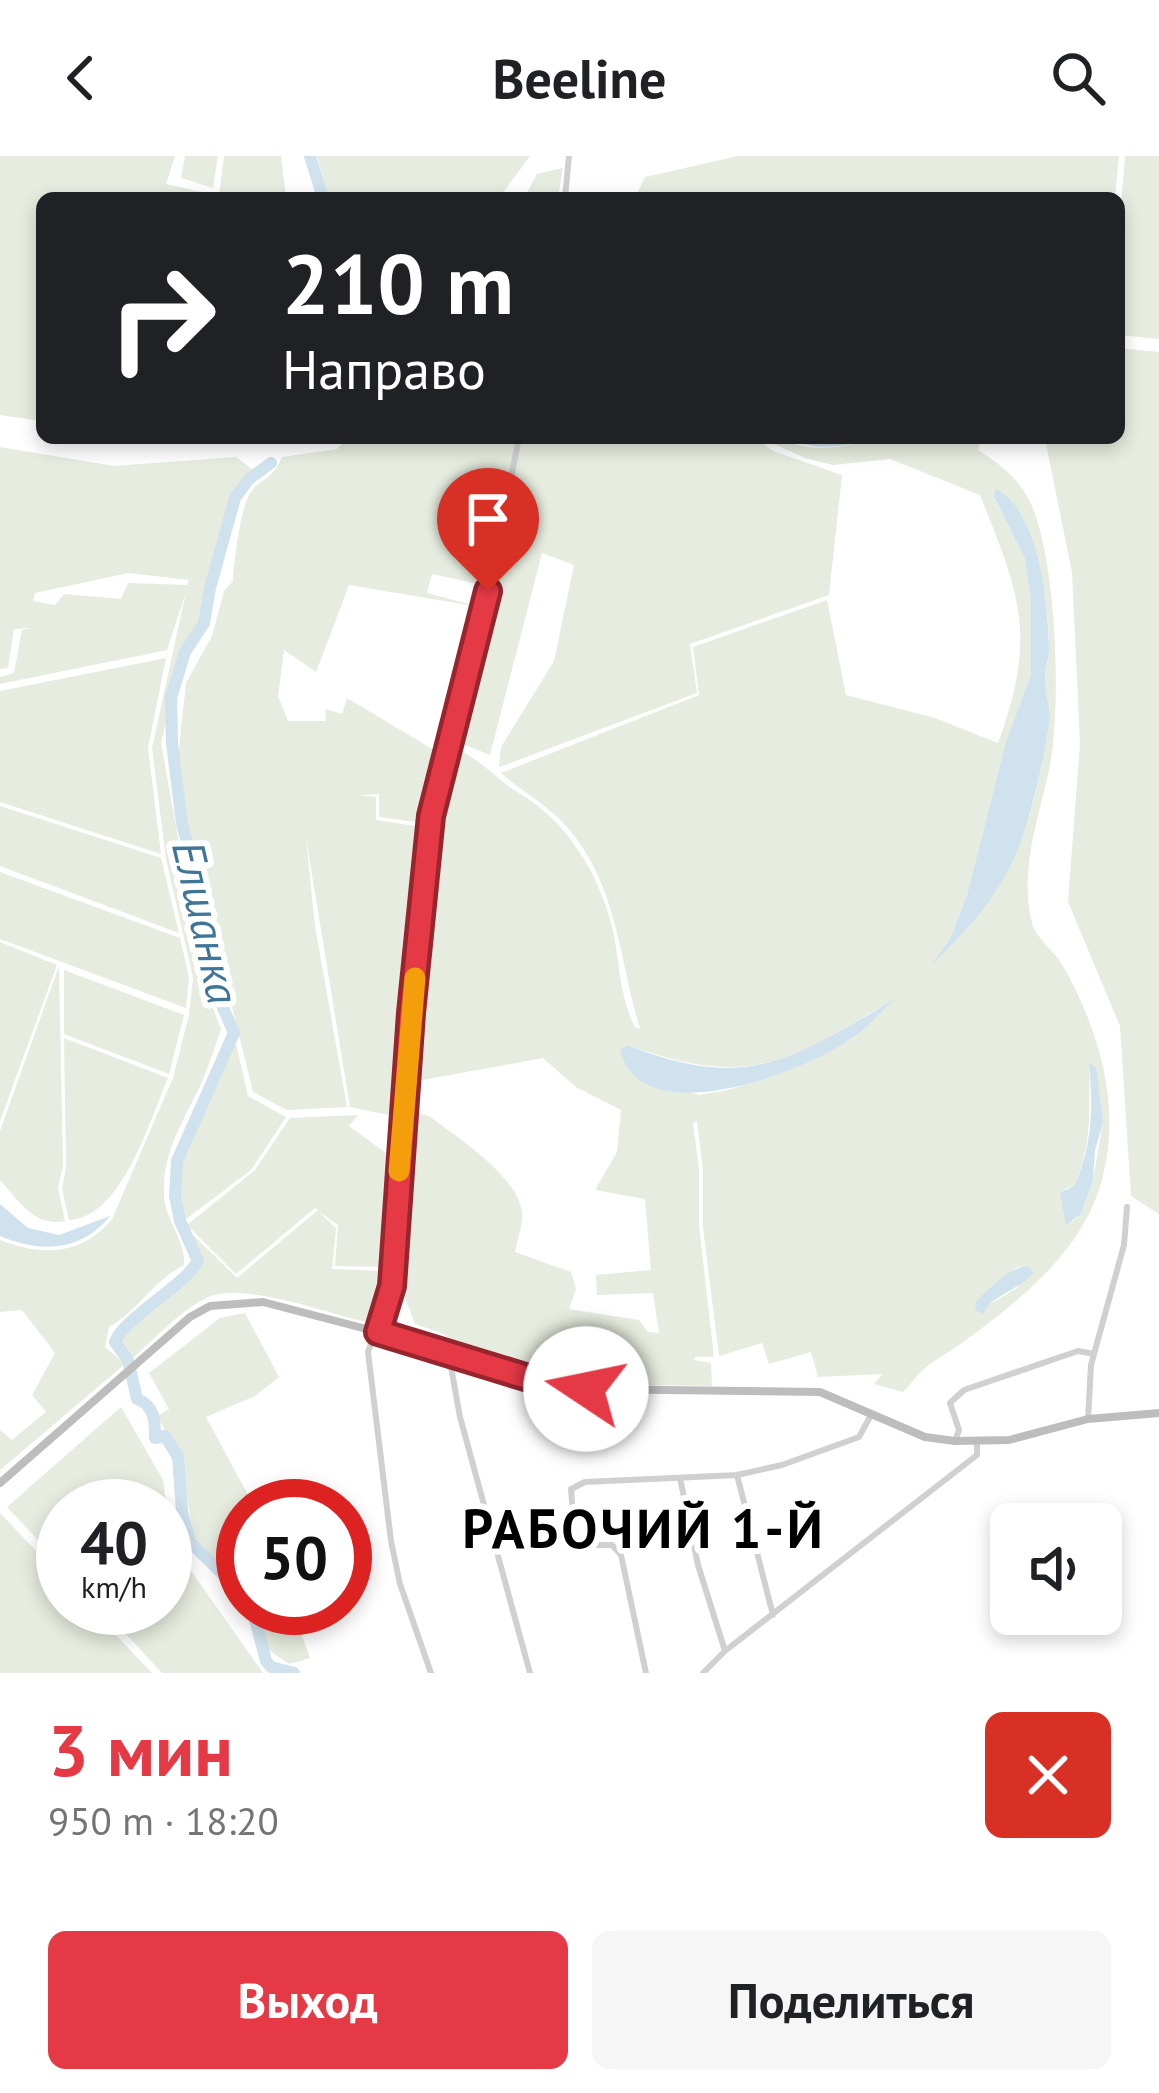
<!DOCTYPE html>
<html lang="ru">
<head>
<meta charset="utf-8">
<style>
  body { margin:0; font-family:"PT Sans",sans-serif; background:#f6f6f6; color:#202124; height:100vh; display:flex; flex-direction:column; font-size:45px; white-space:nowrap }
  * { box-sizing:border-box; margin:0 }
  p { font-size:39px; color:#757577 }
  .icon { flex:none; width:66px; height:66px; fill:none; stroke:currentColor; stroke-width:2; stroke-linecap:round; stroke-linejoin:round }
  .map { position:relative; height:1517px; overflow:hidden }
  .side { display:flex; flex-direction:column; background:#fff; flex:1 }
  .side>* { flex:none }
  .top-card { position:absolute; left:36px; top:36px; width:1089px; height:252px; border-radius:18px; box-shadow:0 6px 18px #0003; background:#202124; color:#fff; overflow:hidden }
  .buttons { position:absolute; left:990px; top:1347px; display:grid; gap:24px }
  .buttons a { display:grid; place-items:center; width:132px; height:132px; border-radius:18px; background:#fff; box-shadow:0 6px 18px #0003; font-size:60px }
  .speed { position:absolute; left:36px; top:1323px; display:flex; gap:24px; font-size:60px; font-weight:700; text-align:center }
  .speed>* { display:grid; place-content:center; width:156px; height:156px; border-radius:50%; background:#fff; box-shadow:0 6px 18px #0003; line-height:1 }
  .speed small { font-size:30px; font-weight:400 }
  .speed .limit { border:18px solid #d22; background:#fff; color:#111 }
  .pin { position:absolute; display:grid; place-items:center; width:102px; height:102px; color:#fff; margin:-123px -51px; border-radius:50% 50% 50% 0; rotate:-45deg; box-shadow:0 0 12px #0007 }
  .pin .icon { rotate:45deg }
  .me { position:absolute; width:132px; margin:-66px; rotate:281deg; stroke-linejoin:round; filter:drop-shadow(0 0 9px #0008) }
  .turn { display:flex; align-items:center; gap:42px; height:252px; padding:0 48px; font-size:54px }
  .turn .icon { width:156px; height:156px; stroke-width:2.5 }
  .turn b { display:block; font-size:84px; line-height:102px }
  .round { display:grid; place-items:center; flex:none; width:126px; height:126px; border-radius:18px; background:#f6f6f6 }
  .head { display:flex; align-items:center; justify-content:space-between; height:204px; padding:0 48px }
  h1 { font-size:72px; font-weight:800; line-height:90px; color:#e63946 }
  .action { display:flex; gap:24px; margin-top:auto; padding:24px 48px }
  .action a { flex:1; height:138px; border-radius:18px; background:#e63946; color:#fff; font-size:48px; font-weight:800; line-height:138px; text-align:center }
  .action a+a { background:#f6f6f6; color:#202124 }
  header { display:flex; justify-content:space-between; align-items:center; height:156px; padding:0 48px; background:#fff; font-size:54px; font-weight:800 }
  .map>svg:first-child { display:block }
  .green { fill:#e6ecdf; fill-rule:evenodd }
  .water { fill:#cfe2ee }
  .lines { fill:none; stroke-linecap:round; stroke-linejoin:round }
  .river { stroke:#cfe2ee; stroke-width:12 }
  .street { stroke:#d0d0d0; stroke-width:6 }
  .secondary { stroke:#bdbdbd; stroke-width:8 }
  .route-casing { stroke:#96252e; stroke-width:30 }
  .route { stroke:#e63946; stroke-width:21 }
  .slow { stroke:#f59e0b; stroke-width:21 }
  .labels { text-anchor:middle; stroke-width:12; stroke-linejoin:round; paint-order:stroke }
  .water-label { font-size:45px; font-style:italic; fill:#3f7597; stroke:#fff }
  .district-label { font-size:54px; font-weight:bold; letter-spacing:3px; fill:#000; stroke:#fff }
</style>
</head>
<body>
<header><svg class="icon" aria-label="back" viewBox="0 0 24 24"><path d="M15 5l-7 7 7 7"/></svg>Beeline<svg class="icon" aria-label="search" viewBox="0 0 24 24"><circle cx="10" cy="10" r="6"/><path d="M15 15l6 6"/></svg></header>
<div class="map">
<svg width="1159" height="1517" viewBox="0 0 1159 1517">
  <rect width="100%" height="100%" fill="#fff"/>
  <!-- green -->
  <path class="green" d="M0 0H175L166 28 219 40 224 0H281L286 42H42V265L0 259Z
    M185 0H218L213 32 181 22Z
    M317 0H530L499 42H329Z
    M738 0H1119L1115 42H635L645 21Z
    M1125 0H1159V183L1119 179V73Z
    M563 12 558 42H524L537 18Z
    M1119 192 1159 196V1058L1131 1040 1120 870 1068 746 1080 587 1072 416 1047 293 1046 282H1119Z
    M347 282H756L773 295 842 319 829 439 690 488 697 537 499 611 501 591 554 505 574 409 542 397 490 599 458 586 496 432 432 418 427 437 480 451 349 429 316 516 284 494 278 540 288 565H326L325 553 342 558 347 542 434 594 422 667 379 661V638L359 639 376 641V664L422 671 403 851 398 961 350 951 306 682 315 770 347 951 287 954 253 936 180 639 178 601 186 527 212 480 224 435 233 425C234 405 240 355 250 337 260 321 270 328 282 301L337 293Z
    M761 282C785 282 799 292 818 292 849 293 873 278 906 287L900 282H982L978 294C999 308 1018 321 1029 344 1057 398 1062 555 1049 614 1038 665 1019 714 1032 767 1036 782 1055 796 1063 810 1099 874 1121 947 1103 1020 1085 1093 1024 1141 966 1184 952 1195 934 1203 921 1216 914 1222 910 1230 903 1236L874 1228 882 1218 818 1221 811 1196 769 1208 762 1187 719 1200 703 1072V1014L697 965 693 967 699 1014V1069L714 1201H695L694 1204 711 1207 712 1230C632 1229 557 1230 480 1202 466 1197 460 1191 449 1182 441 1175 425 1172 415 1168L404 1139 397 1134 409 965 421 958 429 960C457 981 519 1021 522 1057 523 1069 517 1084 515 1096L571 1116 576 1133 569 1153 639 1164 648 1176 659 1177 653 1137 597 1139 596 1119 651 1114 645 1043 595 1034 617 996 621 954 576 931 543 902 412 926C417 815 424 703 452 596L458 593C476 603 488 613 503 626 512 634 524 639 534 647 574 677 600 723 612 771 620 804 619 841 635 871L640 873C619 804 618 729 567 671 546 647 523 637 501 617L699 539 693 491 827 444 846 539 935 562 998 587C1037 480 1021 441 980 339L890 303 833 309 805 302ZM994 342 1012 345C1038 390 1050 443 1049 495 1049 505 1045 513 1045 523 1044 547 1046 572 1043 596 1034 675 996 752 936 804L950 783 967 739 1006 585 1031 519V447L1025 403ZM888 848 850 884 780 917 728 934 699 939 643 924 627 889C702 915 750 923 824 885 846 874 866 857 888 848ZM1090 907 1103 965 1093 1024 1081 1058 1072 1066 1065 1033 1074 1030C1094 984 1088 954 1090 907ZM1027 1110 1017 1132 985 1151 976 1145 1017 1111Z
    M0 291 114 310 236 301 257 317 243 324 227 351 218 397 201 447V466L182 499 168 536V559L161 586 192 761 204 784V829L221 873C215 891 209 909 202 926 184 964 162 996 164 1039 165 1064 186 1084 184 1109 155 1123 138 1155 109 1171L105 1191 125 1208 0 1314V1274L12 1284 46 1256 32 1239 55 1197 22 1154 0 1156V1084C41 1100 82 1100 112 1063L173 922 189 859 193 822 166 703 152 592 186 436 167 494 0 528V521L14 517 22 474 31 472 14 473 8 512 0 513ZM128 417 189 424 187 429 128 427 121 443 64 438 55 449 33 445 35 437Z
    M166 502 148 592 161 698 0 646V535Z
    M0 650 161 702 179 777 0 710Z
    M0 716 180 782 189 821 186 852 0 783Z
    M0 786 57 809 0 965Z
    M59 810 63 1010 58 1032 65 1065C34 1071 19 1045 0 1024V975Z
    M64 814 184 859 169 918 64 878Z
    M233 875 248 940 286 961 251 1014 178 1069 174 1002Z
    M64 882 168 922C150 963 122 1062 69 1064L62 1033 66 1010Z
    M358 959 349 970 394 1003 386 1111 335 1110 338 1069 318 1055 336 1072 332 1113 385 1115 382 1145 370 1164 362 1165C324 1156 241 1125 206 1142 179 1156 155 1182 133 1202L111 1186 112 1179 152 1147 193 1108 181 1072H186L237 1122 318 1054 315 1052 236 1118 187 1069 255 1014 290 962Z
    M245 1157 279 1221 255 1240 206 1261 254 1350H243V1432L194 1381 179 1298 157 1260 169 1253 149 1217 220 1162Z
    M121 1251 163 1324 172 1388 263 1517H162L102 1452H165V1350H63V1411L7 1351Z
    M0 1357 63 1423V1452H90L152 1517H0Z
    M253 1452H292L310 1502 289 1508 263 1490Z"/>
  <!-- water -->
  <path class="water" d="M787 282H900L912 289C860 275 834 304 787 282Z
    M996 333C1039 354 1049 451 1049 494 1049 504 1045 512 1045 522 1044 537 1051 552 1049 567 1042 612 1032 660 1014 702 992 749 966 775 930 811L950 783 967 739 1006 585 1031 519V447L1025 403 994 341Z
    M893 844C880 857 867 872 852 882 806 915 642 980 620 894L627 889C746 936 791 905 893 844Z
    M1089 906 1096 912 1103 966 1095 995 1093 1024 1081 1058 1066 1069 1060 1037 1074 1030C1093 989 1093 951 1089 906Z
    M0 1048 28 1072 59 1079 110 1060C81 1096 40 1097 0 1080Z
    M1027 1110 1034 1116C1021 1134 990 1139 984 1158L975 1154 976 1145C990 1133 1008 1112 1027 1110Z"/>
  <g class="lines">
    <!-- river -->
    <path class="river" d="M310 0 323 42
      M243 1438 190 1386 182 1355 178 1301 165 1280 155 1282C155 1265 155 1250 137 1243L128 1204 115 1186C123 1163 184 1130 198 1105L180 1065 175 1040 177 1005 234 877 215 833 217 786 203 763 202 742 182 668 172 587 171 542 185 496 204 467 210 432 235 342 249 323 271 307
      M252 1452 266 1505 271 1511 294 1517"/>
    <!-- street -->
    <path class="street" d="M565 42 569 0
      M454 1199 451 1211 460 1261 530 1517
      M1088 1263 1091 1209 1124 1089 1127 1051
      M955 1285 959 1274 950 1247 964 1234 1078 1195 1094 1198
      M737 1319 773 1459
      M680 1322 698 1409 725 1495
      M431 1517 400 1428 391 1385 368 1196 392 1130 431 660 479 480 519 282
      M646 1517 621 1399 612 1389H585L575 1384 571 1333 585 1326 737 1319 782 1309 859 1281 871 1259
      M703 1517 725 1495 977 1299V1286"/>
    <!-- secondary -->
    <path class="secondary" d="M0 1327 190 1161 210 1150 263 1146 378 1176 535 1224 586 1233 820 1236 925 1281 955 1285 1009 1284 1088 1263 1159 1257"/>
  </g>
  <g class="lines">
    <!-- route casing -->
    <g class="route-casing">
      <path id="route" d="M488 435 431 660 411 857 392 1130 378 1176 535 1224 586 1233"/>
    </g>
    <!-- route -->
    <use href="#route" class="route"/>
    <!-- slow -->
    <path class="slow" d="M399 1015 415 822"/>
  </g>
  <g class="labels">
    <!-- water labels -->
    <g class="water-label">
      <text transform="translate(206 766) rotate(77)" y="16">Елшанка</text>
    </g>
    <!-- district labels -->
    <g class="district-label">
      <text x="644" y="1392">РАБОЧИЙ 1‑Й</text>
    </g>
  </g>
</svg>
<div class="buttons">
<a><svg class="icon" aria-label="sound" viewBox="0 0 24 24"><path d="M4 9h4l5-4v14l-5-4H4zM17 9q2 3 0 6"/></svg></a>
</div>
<div class="speed"><div>40<small>km/h</small></div><div class="limit">50</div></div>
<div class="pin" style="left:488px;top:435px;background:#d93025"><svg class="icon" aria-label="arrive" viewBox="0 0 24 24"><path d="M6 21V4h12l-3 4 3 4H6"/></svg></div>
<svg class="me" style="left:586px;top:1233px" viewBox="-20 -20 40 40"><circle r="19" fill="#fff"/><path d="M0-13L10 11 0 6-10 11z" fill="#e63946"/></svg>
<div class="top-card">
<div class="turn"><svg class="icon" aria-label="right" viewBox="0 0 24 24"><path d="M7 20v-9h11M14 6l5 5-5 5"/></svg><div><b>210 m</b>Направо</div></div>
</div>
</div>
<section class="side">
<div class="head"><div><h1>3 мин</h1><p>950 m · 18:20</p></div><a class="round" style="background:#d93025;color:#fff"><svg class="icon" aria-label="close" viewBox="0 0 24 24"><path d="M6 6l12 12M18 6L6 18"/></svg></a></div>
<div class="action"><a>Выход</a><a>Поделиться</a></div>
</section>
</body>
</html>
